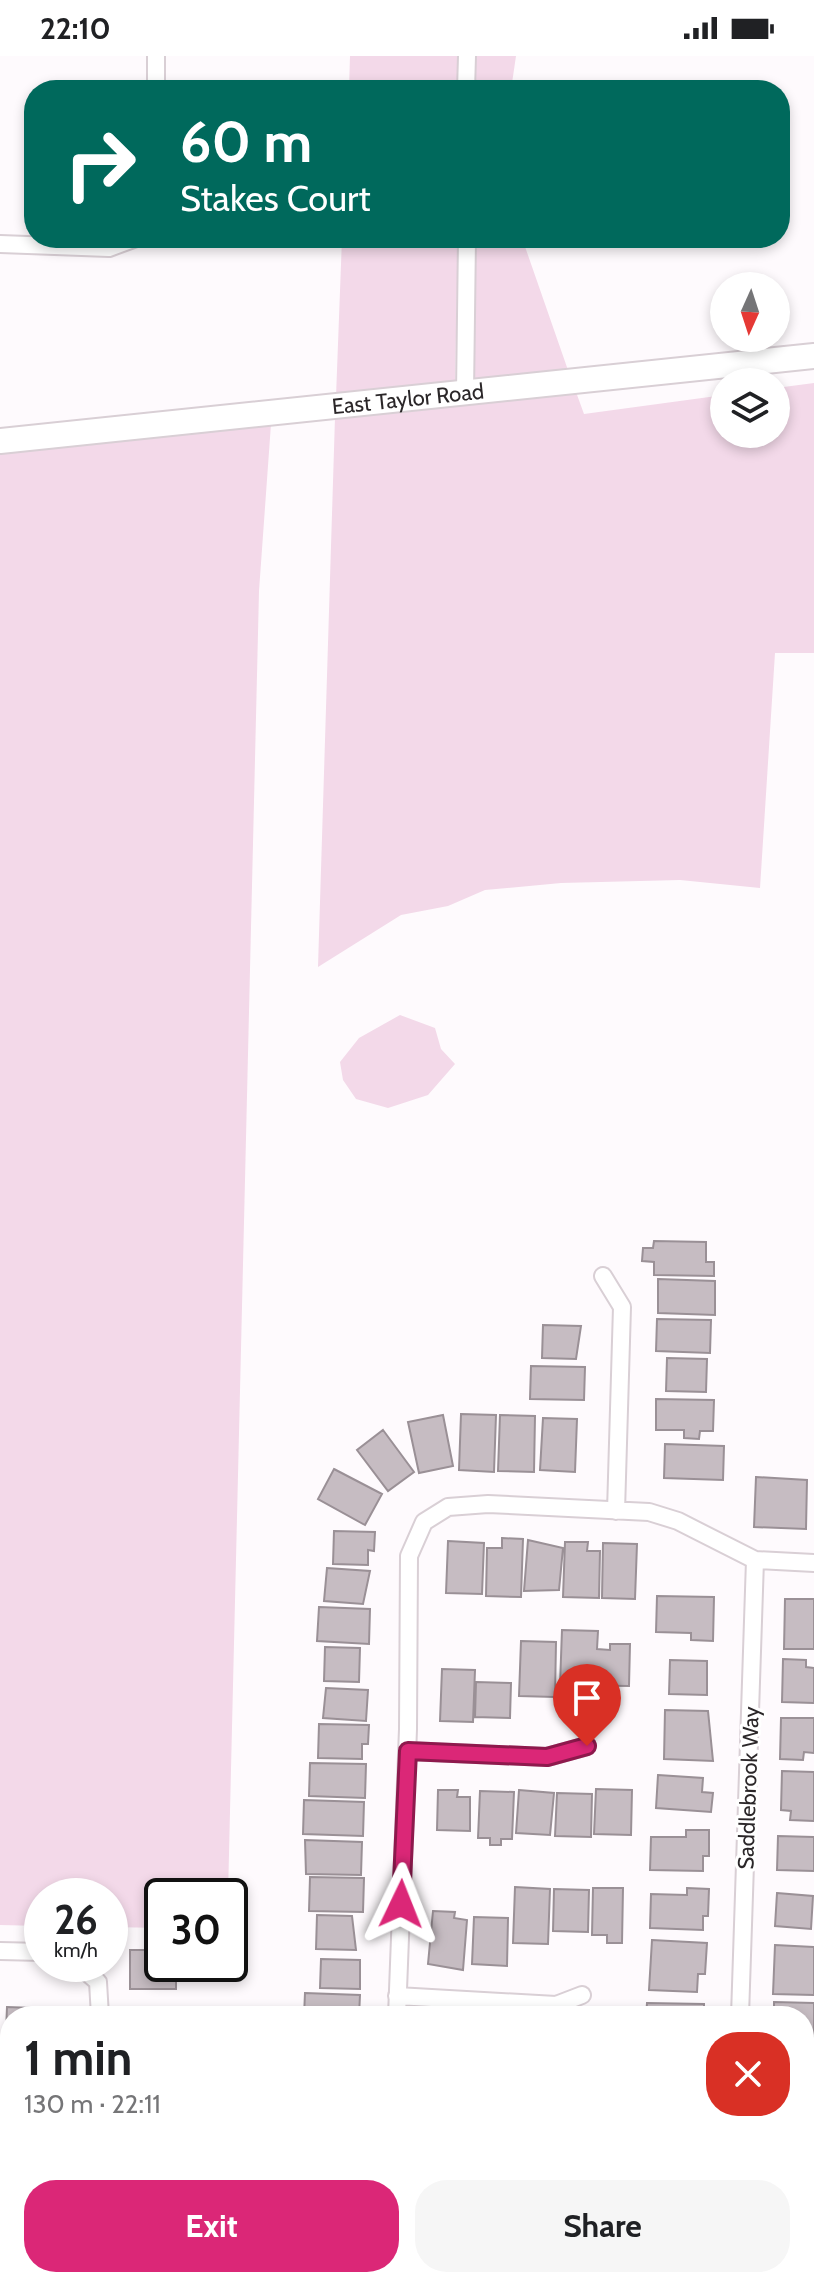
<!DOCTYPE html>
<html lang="en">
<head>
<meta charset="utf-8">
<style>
  body { margin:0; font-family:Cabin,sans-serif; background:#f6f6f6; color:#202124; height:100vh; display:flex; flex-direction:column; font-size:30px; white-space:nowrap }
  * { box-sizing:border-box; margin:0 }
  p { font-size:26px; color:#757577 }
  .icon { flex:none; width:44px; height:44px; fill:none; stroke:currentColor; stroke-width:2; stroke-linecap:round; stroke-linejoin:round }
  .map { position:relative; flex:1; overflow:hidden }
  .side { position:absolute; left:0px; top:1950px; width:814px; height:282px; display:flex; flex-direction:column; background:#fff; border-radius:32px 32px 0 0; box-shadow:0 4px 12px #0003 }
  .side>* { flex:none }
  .guide { position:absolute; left:24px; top:24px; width:766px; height:168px; border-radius:32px; box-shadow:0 4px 12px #0003; background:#00695c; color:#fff; overflow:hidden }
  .needle { width:52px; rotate:183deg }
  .buttons { position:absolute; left:710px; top:216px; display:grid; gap:16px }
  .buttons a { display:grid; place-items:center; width:80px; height:80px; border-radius:50%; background:#fff; box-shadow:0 4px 12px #0003; font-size:40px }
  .speed { position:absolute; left:24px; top:1822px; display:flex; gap:16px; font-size:40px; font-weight:700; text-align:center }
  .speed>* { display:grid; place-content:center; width:104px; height:104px; border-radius:50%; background:#fff; box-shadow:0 4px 12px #0003; line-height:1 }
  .speed small { font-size:20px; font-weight:400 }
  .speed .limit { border:4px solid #111; border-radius:12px; background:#fff; color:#111 }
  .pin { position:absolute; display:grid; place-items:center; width:68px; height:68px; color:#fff; margin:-82px -34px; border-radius:50% 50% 50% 0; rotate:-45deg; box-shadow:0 0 8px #0007 }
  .pin .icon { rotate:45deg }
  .me { position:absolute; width:88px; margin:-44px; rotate:2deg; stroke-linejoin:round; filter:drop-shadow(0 0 6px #0008) }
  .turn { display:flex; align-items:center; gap:28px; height:168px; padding:0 24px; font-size:36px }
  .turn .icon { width:104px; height:104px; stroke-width:2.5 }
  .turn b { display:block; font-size:56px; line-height:68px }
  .round { display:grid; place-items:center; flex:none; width:84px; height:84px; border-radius:32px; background:#f6f6f6 }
  .headline { display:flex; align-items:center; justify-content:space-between; height:136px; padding:0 24px }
  h1 { font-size:48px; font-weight:700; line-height:60px }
  .cta { display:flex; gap:16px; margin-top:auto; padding:16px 24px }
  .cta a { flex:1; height:92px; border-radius:32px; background:#db2777; color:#fff; font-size:32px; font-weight:700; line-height:92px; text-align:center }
  .cta a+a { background:#f6f6f6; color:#202124 }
  .status { display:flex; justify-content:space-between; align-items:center; height:56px; padding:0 40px; background:#fff; direction:ltr }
  .status svg { height:22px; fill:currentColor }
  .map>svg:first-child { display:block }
  .green { fill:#f3d9e9 }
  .building { fill:#c6bcc2; stroke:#9a9096; stroke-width:2 }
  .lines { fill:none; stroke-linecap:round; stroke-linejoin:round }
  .street-casing { stroke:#d9cfd5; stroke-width:20 }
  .secondary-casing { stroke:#d9cfd5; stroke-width:28 }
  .street { stroke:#fff; stroke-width:16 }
  .secondary { stroke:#fff; stroke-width:24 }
  .route-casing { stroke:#8e194d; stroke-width:20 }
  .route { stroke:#db2777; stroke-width:14 }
  .labels { text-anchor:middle; stroke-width:6; stroke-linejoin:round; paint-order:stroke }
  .street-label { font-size:22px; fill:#2b2729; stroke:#fff }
</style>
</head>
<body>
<div class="status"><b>22:10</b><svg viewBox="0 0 49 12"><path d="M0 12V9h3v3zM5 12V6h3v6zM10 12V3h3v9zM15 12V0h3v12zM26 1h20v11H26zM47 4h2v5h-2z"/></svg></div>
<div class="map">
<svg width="814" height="2231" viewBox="0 0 814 2231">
  <rect width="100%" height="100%" fill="#fefafd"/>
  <!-- green -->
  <path class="green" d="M350 0H458L457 34H349Z
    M476 0H516L511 34H474Z
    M342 182H458L455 328 336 341Z
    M476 182H522L569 317 473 327Z
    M814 327V597H775L760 832 680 824 561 827 485 834 448 850 401 859 318 911 335 361 576 336 584 358 724 339V378H776V332Z
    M271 368 259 535 228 1840H162V1872L110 1871V1840H42V1870L0 1869V395Z
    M400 959 435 972 441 993 455 1008 428 1039 388 1052 356 1043 343 1024 340 1006 359 982Z"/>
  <!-- building -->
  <path class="building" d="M654 1185 706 1186V1206H714V1220L654 1219V1206L642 1205 643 1192H653Z
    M658 1223 715 1225V1259L658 1257Z
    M657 1263 711 1264 710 1297 656 1295Z
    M543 1269 581 1270 576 1303 542 1302Z
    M667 1302 707 1303 706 1336 666 1335Z
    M531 1310 585 1311 584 1344 530 1343Z
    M656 1343 714 1344 713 1375H700L699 1383 684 1382V1374H656Z
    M461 1358 496 1359 494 1416 459 1414Z
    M443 1359 453 1410 419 1417 408 1366Z
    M500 1359 535 1360 534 1416 498 1415Z
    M543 1362 577 1363 575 1416 540 1414Z
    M383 1374 414 1416 388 1435 357 1394Z
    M665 1388 724 1390 723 1424 664 1422Z
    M334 1413 382 1438 365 1469 318 1443Z
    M756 1421 807 1424 806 1473 754 1471Z
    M334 1475 375 1476 374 1495 368 1494V1509L333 1508Z
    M502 1482 523 1483 521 1541 486 1540 487 1492H502Z
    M528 1484 563 1492 559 1534 524 1535Z
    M448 1485 484 1487 482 1538 446 1537Z
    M565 1486H588L587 1495H600L599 1542 563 1541Z
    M603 1487 637 1488 635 1543 602 1542Z
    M327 1512 370 1515 363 1548 324 1545Z
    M657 1540 714 1541 713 1585 691 1584V1577L656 1576Z
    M785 1543H814V1593H784Z
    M319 1551 370 1553 369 1588 317 1585Z
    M562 1574 598 1575 597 1593 610 1594V1588H630L629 1630 560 1629Z
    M521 1585 556 1586 555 1641 519 1640Z
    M325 1591 360 1592 359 1626 324 1625Z
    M783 1603 806 1604V1611L814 1612V1647L782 1646Z
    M670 1604 707 1605V1639L669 1638Z
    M442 1613 475 1614 473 1666 440 1665Z
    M476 1626 511 1627 510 1662 475 1661Z
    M326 1632 368 1634 366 1665 323 1662Z
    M665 1654 708 1655 713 1705 664 1703Z
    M781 1662H814V1697L804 1696 803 1704 780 1703Z
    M319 1668 369 1669 368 1688H362V1703L318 1702Z
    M310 1707 366 1708 365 1742 309 1740Z
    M782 1715 814 1716V1765L790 1764 791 1755 781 1754Z
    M658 1719 703 1722 702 1736 713 1737 711 1756 656 1752Z
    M596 1733 632 1734 631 1779 594 1778Z
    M438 1734H458L457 1741H470V1775L437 1774Z
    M519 1734 554 1737 550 1779 516 1777Z
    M480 1735 514 1736 512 1783H501V1789H490V1782H478Z
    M557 1737 592 1738 591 1781 555 1780Z
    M304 1744 364 1746 363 1780 303 1778Z
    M686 1774H709V1800H703V1815L650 1814 651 1781H686Z
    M778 1780 814 1781V1815L777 1814Z
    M305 1784 362 1786 361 1819 306 1818Z
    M310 1821 364 1822 363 1856 309 1855Z
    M515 1831 550 1833 548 1888 513 1887Z
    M593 1832H623L622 1887H607V1879H592Z
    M687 1832 709 1833 708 1860H703V1874L650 1872 651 1838 687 1839Z
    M554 1833 589 1834 588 1876 553 1875Z
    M777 1837 813 1840 811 1873 775 1870Z
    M433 1855 455 1856 454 1862 467 1864 463 1914 428 1908Z
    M317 1859 352 1860 356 1894 316 1893Z
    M474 1861 508 1862 507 1910 472 1908Z
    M652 1884 707 1887 705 1918H698L697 1936 649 1934Z
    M775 1889 814 1891V1939L773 1938Z
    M130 1894H152V1901H162V1908H176V1933H130Z
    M321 1903 360 1904V1933L320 1932Z
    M305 1937 360 1939 359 1960H304Z
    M774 1946 814 1947V1997L804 1996V1960H774Z
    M647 1947 704 1948V1960H646Z
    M7 1951 61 1953V1960H10V2000H5Z
    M136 1951 184 1954V1960H135Z
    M804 2005 814 2006V2056L804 2055Z
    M7 2015H10V2056H6Z
    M7 2068 10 2069V2117H4Z
    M804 2081H814V2138H804Z
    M2 2143H10V2176H1Z"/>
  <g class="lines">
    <!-- street casing -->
    <g class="street-casing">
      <path id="street" d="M156 34V0
        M466 34 467 0
        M0 188 109 192 136 182
        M465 337 467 182
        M603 1220 622 1251 616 1455
        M408 1695 547 1701 587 1690
        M0 1895 42 1896
        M77 1908 98 1926 100 1960
        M397 1940 556 1949 582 1939
        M397 1960 408 1673 409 1500 424 1466 448 1451 488 1448 649 1456 678 1465 755 1504 814 1507
        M740 1960 755 1504
        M804 2172 814 2173
        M383 2222 652 2231 696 2226 701 2222
        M36 2231 71 2222"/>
    </g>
    <!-- secondary casing -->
    <g class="secondary-casing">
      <g id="secondary">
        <path id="s1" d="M0 385 814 300"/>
      </g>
    </g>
    <!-- street -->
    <use href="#street" class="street"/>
    <!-- secondary -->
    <use href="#secondary" class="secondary"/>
  </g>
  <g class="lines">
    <!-- route casing -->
    <g class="route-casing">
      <path id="route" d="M401 1848 408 1695 547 1701 587 1690"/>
    </g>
    <!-- route -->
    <use href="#route" class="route"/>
  </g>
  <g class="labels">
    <!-- street labels -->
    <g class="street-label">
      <text dy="8" stroke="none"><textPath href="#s1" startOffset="410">East Taylor Road</textPath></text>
      <text transform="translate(748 1732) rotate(-88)" y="8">Saddlebrook Way</text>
    </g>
  </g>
</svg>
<div class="buttons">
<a><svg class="needle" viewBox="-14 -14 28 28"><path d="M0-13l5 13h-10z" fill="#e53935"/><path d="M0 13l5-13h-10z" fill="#757577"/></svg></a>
<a><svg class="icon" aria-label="layers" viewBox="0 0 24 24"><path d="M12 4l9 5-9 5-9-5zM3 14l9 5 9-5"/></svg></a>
</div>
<div class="speed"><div>26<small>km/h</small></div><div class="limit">30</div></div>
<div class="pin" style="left:587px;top:1690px;background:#d93025"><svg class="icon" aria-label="arrive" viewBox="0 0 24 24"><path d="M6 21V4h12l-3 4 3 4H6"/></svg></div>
<svg class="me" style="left:401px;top:1848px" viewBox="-20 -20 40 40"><path d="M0-17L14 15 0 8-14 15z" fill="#db2777" stroke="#fff" stroke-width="4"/></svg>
<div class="guide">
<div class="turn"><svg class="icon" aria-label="right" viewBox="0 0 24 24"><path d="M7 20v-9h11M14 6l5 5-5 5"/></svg><div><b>60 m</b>Stakes Court</div></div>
</div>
<section class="side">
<div class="headline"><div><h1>1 min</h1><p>130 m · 22:11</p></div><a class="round" style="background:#d93025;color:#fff"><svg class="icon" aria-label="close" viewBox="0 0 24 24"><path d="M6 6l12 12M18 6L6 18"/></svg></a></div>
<div class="cta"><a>Exit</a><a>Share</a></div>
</section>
</div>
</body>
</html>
